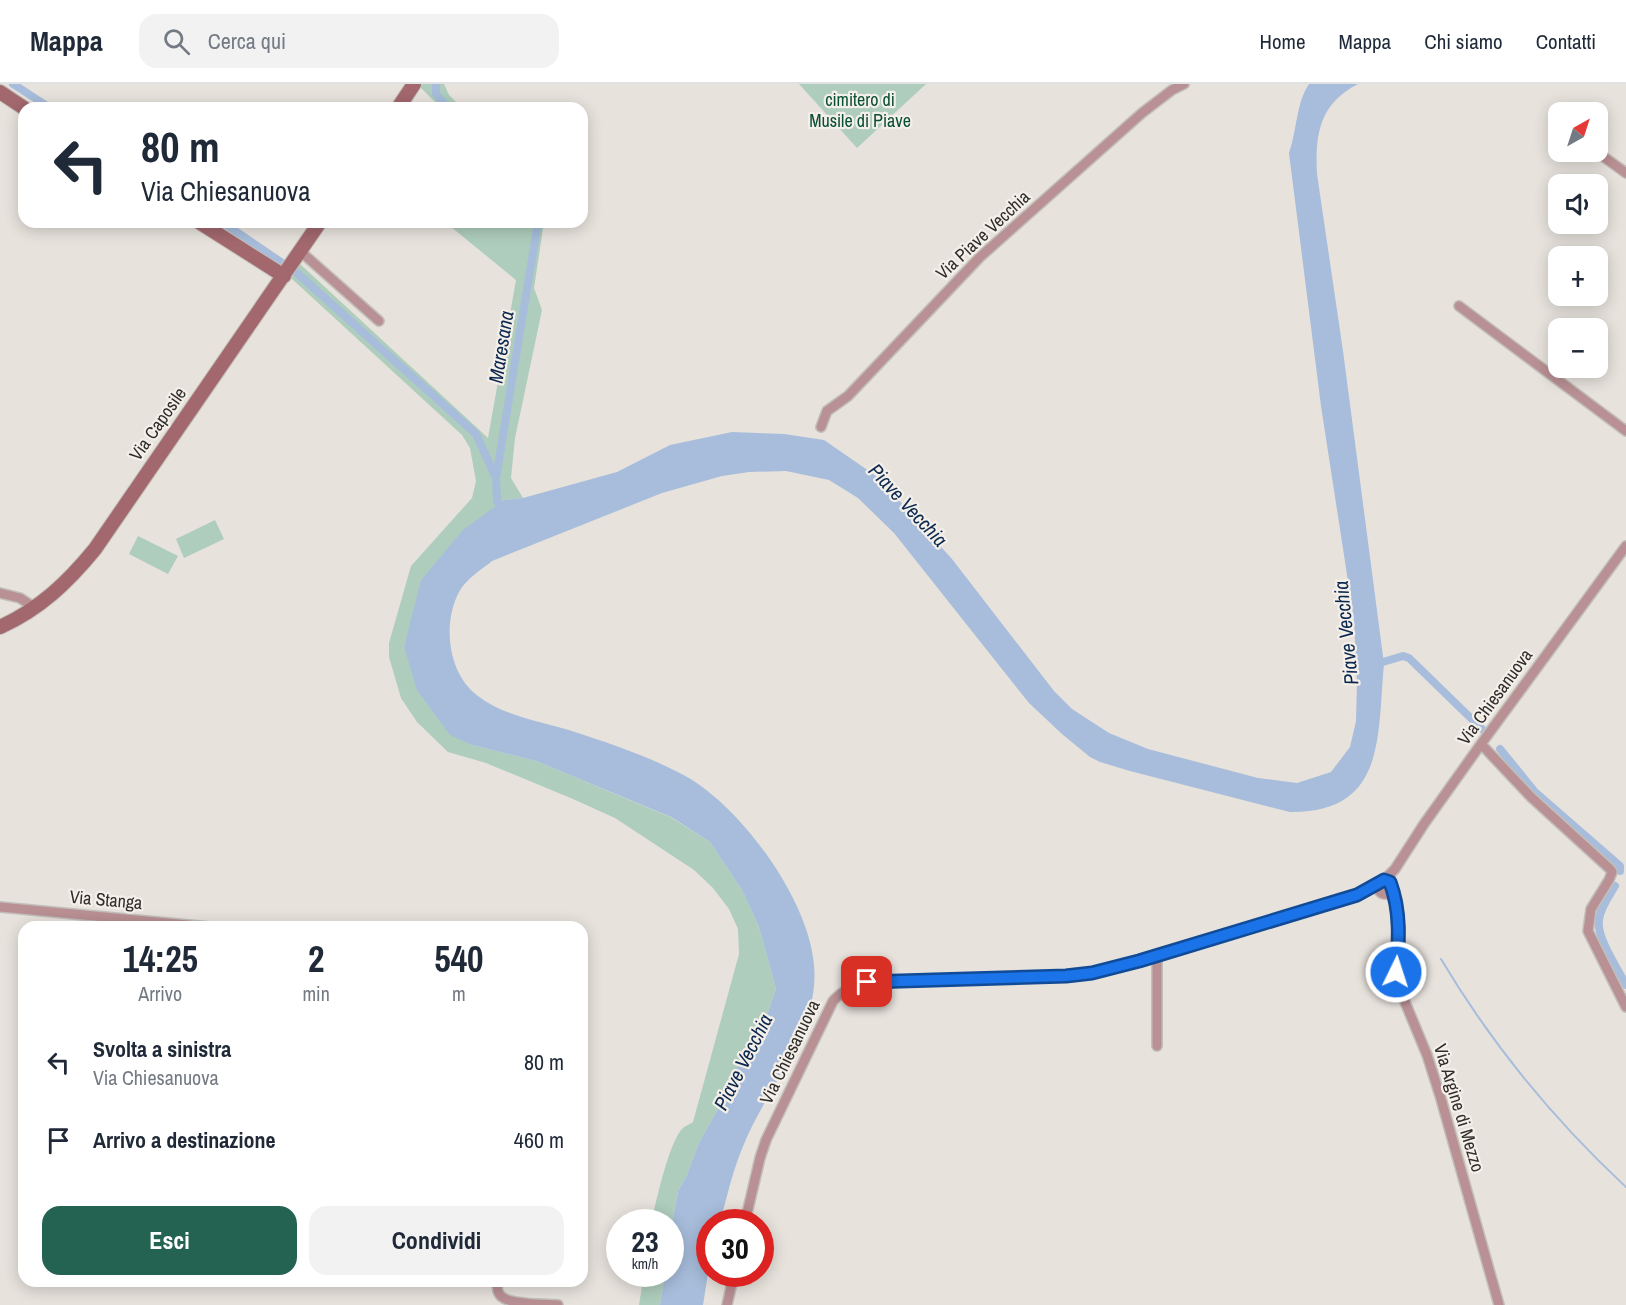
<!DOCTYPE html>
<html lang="it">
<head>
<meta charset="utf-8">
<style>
  body { margin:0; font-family:"Archivo Narrow",sans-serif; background:#f2f2f3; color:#1f2937; height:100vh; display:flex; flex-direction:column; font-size:22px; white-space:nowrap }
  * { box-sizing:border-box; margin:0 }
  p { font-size:20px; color:#747a83 }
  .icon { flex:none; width:33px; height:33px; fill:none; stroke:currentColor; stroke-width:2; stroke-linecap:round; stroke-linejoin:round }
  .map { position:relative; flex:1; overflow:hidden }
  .details { position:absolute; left:18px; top:837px; width:570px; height:366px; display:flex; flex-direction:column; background:#fff; border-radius:18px; box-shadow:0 3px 15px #0003 }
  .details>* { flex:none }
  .hud { position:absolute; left:18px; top:18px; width:570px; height:126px; border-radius:18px; box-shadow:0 3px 15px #0003; background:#fff; color:#1f2937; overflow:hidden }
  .needle { width:39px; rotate:39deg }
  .tools { position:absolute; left:1548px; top:18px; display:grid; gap:12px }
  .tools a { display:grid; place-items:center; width:60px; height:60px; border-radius:12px; background:#fff; box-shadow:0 3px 15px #0003; font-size:30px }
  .speed { position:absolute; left:606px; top:1125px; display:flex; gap:12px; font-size:30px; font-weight:700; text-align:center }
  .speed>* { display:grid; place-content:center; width:78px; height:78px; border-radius:50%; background:#fff; box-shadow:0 3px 15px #0003; line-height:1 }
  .speed small { font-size:15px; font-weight:400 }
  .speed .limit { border:9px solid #d22; background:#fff; color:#111 }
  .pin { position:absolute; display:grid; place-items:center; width:51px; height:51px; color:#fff; margin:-26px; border-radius:12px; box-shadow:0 3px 9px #0006 }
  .me { position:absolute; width:66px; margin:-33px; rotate:4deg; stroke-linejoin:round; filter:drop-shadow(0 0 4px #0008) }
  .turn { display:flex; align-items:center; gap:21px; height:126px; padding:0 24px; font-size:27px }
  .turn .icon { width:78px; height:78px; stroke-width:2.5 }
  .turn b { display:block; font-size:42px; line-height:51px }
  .eta { display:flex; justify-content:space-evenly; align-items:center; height:102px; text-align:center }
  .eta b { font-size:36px; font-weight:800; line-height:42px }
  .primary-button { display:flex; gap:12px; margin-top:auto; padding:12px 24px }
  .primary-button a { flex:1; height:69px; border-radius:18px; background:#246351; color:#fff; font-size:24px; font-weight:800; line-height:69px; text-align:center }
  .primary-button a+a { background:#f2f2f3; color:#1f2937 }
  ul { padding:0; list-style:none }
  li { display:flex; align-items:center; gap:18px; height:78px; padding:0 24px }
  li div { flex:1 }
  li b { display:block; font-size:22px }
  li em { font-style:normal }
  header { display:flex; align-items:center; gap:36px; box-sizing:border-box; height:84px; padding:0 30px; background:#fff; border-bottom:2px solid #e0e1e3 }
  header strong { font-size:28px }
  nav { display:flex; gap:33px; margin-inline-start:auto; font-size:21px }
  .search { width:420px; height:54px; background:#f2f2f3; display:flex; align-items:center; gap:15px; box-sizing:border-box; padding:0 21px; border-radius:18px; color:#747a83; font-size:22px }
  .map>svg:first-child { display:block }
  .green { fill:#aecdbc }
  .water { fill:#a7bddb }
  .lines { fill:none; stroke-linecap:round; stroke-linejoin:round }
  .stream { stroke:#a7bddb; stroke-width:2 }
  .canal { stroke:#a7bddb; stroke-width:8 }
  .street-casing { stroke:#c2beb9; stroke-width:12 }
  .secondary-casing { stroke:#c2beb9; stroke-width:16 }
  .street { stroke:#b99094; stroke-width:9 }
  .secondary { stroke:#a2686e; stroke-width:14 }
  .route-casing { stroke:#114b97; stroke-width:15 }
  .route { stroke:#1a73e8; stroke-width:10 }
  .labels { text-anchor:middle; stroke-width:4.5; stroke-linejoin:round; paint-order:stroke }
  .park-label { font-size:18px; fill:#074f35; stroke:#f5efe9 }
  .street-label { font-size:18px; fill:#302e2c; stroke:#f5efe9 }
  .water-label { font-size:20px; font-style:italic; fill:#0a284f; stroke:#f5efe9 }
</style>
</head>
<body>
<header>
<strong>Mappa</strong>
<div class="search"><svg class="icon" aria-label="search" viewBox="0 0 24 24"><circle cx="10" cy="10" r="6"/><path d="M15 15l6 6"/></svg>Cerca qui</div>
<nav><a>Home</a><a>Mappa</a><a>Chi siamo</a><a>Contatti</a></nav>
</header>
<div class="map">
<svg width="1626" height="1221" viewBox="0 0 1626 1221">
  <rect width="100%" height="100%" fill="#e7e2dc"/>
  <!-- green -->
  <path class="green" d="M423 0H444L449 11 462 24H441L420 3Z
    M799 0H926L857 64Z
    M445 138H544L534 204 542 226 515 354 511 394 523 414 504 416 410 543 404 563 472 661 536 677 670 733 710 758 742 806 759 843 776 905 766 934 738 981 730 1003 699 1059 686 1093 678 1107 671 1146 670 1138H651C657 1115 667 1065 681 1046 684 1042 689 1041 693 1038L739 870 738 845 729 825 713 804 694 786 615 734 573 715 486 679 448 668 417 638 401 614 389 573V559L411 482 472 414 476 397 470 364 462 351 291 194 300 180 488 354 516 196Z
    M215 436 224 455 184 474 176 455Z
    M138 452 178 472 168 490 129 470Z
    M644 1190H665L660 1221H639Z"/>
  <!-- water -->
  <path class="water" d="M1309 0H1358C1319 20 1315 51 1317 90L1343 267 1384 580C1377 651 1387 729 1290 728L1130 687 1100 678 1090 673 1062 650 1029 619 894 449 858 414 829 396 786 387 749 388 722 392 662 409 492 477C481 486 466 495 459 508 442 540 448 590 478 612 505 633 544 638 575 648 609 659 658 676 689 694 744 727 809 817 814 881 820 947 767 1003 744 1060 733 1085 727 1113 720 1138H710L709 1183 703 1221H660L665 1190H670L671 1146 678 1107 686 1093 699 1059 730 1003 738 981 766 934 776 905 759 843 742 806 710 758 671 733 536 677 472 661 450 651 417 606 404 563 421 496 463 446 504 416 523 414 617 388 670 361 732 348 784 350 824 356 879 394 952 475 1054 607 1072 625 1109 649 1148 665 1258 694 1297 699 1331 688 1350 663 1356 637 1357 598 1354 536 1321 322 1289 69C1297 47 1296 19 1309 0Z"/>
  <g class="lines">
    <!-- stream -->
    <path class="stream" d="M1441 875C1491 959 1555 1037 1626 1103"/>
    <!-- canal -->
    <path class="canal" d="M13 0 50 24
      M436 0V10L448 24
      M222 138 297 189 476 350 496 394 497 417 503 429
      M496 394 538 138
      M1376 580 1403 572 1409 574 1484 647
      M1500 665 1535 708 1620 782V787
      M1615 802C1609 812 1600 824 1599 836 1596 853 1618 885 1626 901"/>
    <!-- street casing -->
    <g class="street-casing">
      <path id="street" d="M1597 68 1626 89
        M300 167 379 237
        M1459 222 1626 347
        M821 343 827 327 848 312 980 173 1142 29 1172 6 1184 0
        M0 509 20 514 35 524
        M1481 660 1531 713 1610 785 1612 788 1609 796 1591 825 1588 847 1626 923
        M1378 803a7 7 0 1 1 14 0a7 7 0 1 1-14 0Z
        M1384 796 1395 785 1424 740 1481 660 1626 462
        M1392 803 1397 816 1399 836 1396 888 1400 906 1427 971 1441 1015 1499 1221
        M0 823 209 843
        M1157 872V962
        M745 1138 760 1074 766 1056 833 917C843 906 852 902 867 899L1066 892 1092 889 1139 877 1357 811 1378 800
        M497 1197C497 1201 497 1208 500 1211 507 1221 545 1220 558 1221
        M727 1221 734 1190"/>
    </g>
    <!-- secondary casing -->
    <g class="secondary-casing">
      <path id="secondary" d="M0 8 24 24
        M398 24 414 0
        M199 138 284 192
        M0 543C40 525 68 498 95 465L320 138"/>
    </g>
    <!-- street -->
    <use href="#street" class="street"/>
    <!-- secondary -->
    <use href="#secondary" class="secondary"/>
  </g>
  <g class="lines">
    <!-- route casing -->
    <g class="route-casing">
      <path id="route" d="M867 898 1066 892 1092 889 1139 877 1357 811 1384 796 1390 798C1401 828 1399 857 1396 888"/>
    </g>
    <!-- route -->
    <use href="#route" class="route"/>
  </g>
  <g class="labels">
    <!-- park labels -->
    <g class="park-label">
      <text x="860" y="22">cimitero di<tspan x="860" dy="21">Musile di Piave</tspan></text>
    </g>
    <!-- street labels -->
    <g class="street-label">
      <text transform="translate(983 151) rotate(-43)" y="6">Via Piave Vecchia</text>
      <text transform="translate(158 340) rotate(-55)" y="6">Via Caposile</text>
      <text transform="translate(1495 613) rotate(-54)" y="6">Via Chiesanuova</text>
      <text transform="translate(106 816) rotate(5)" y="6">Via Stanga</text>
      <text transform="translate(790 968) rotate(-64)" y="6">Via Chiesanuova</text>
      <text transform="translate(1459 1024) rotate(73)" y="6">Via Argine di Mezzo</text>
    </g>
    <!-- water labels -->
    <g class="water-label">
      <text transform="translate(501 263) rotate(-81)" y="7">Maresana</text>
      <text transform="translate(908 421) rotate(47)" y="7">Piave Vecchia</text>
      <text transform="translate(1346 549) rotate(-96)" y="7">Piave Vecchia</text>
      <text transform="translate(743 978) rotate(-63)" y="7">Piave Vecchia</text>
    </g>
  </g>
</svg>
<div class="tools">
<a><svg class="needle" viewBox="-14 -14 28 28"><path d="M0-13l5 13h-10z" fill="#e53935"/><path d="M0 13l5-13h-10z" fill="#747a83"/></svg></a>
<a><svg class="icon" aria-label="sound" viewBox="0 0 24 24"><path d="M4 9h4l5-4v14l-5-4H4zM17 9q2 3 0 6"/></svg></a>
<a>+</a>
<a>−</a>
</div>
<div class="speed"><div>23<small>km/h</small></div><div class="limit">30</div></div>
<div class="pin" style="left:867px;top:898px;background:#d93025"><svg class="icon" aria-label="arrive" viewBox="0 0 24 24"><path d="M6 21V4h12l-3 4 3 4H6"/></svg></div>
<svg class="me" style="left:1396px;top:888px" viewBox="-20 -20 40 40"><circle r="17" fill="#1a73e8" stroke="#fff" stroke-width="3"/><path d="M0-11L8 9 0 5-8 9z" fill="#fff"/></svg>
<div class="hud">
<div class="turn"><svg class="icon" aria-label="left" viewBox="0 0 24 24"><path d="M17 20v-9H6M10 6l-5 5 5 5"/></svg><div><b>80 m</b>Via Chiesanuova</div></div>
</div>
<section class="details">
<div class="eta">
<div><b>14:25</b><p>Arrivo</p></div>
<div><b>2</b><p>min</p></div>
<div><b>540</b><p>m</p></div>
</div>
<ul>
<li><svg class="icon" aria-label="left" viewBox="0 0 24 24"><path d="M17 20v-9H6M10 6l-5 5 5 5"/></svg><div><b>Svolta a sinistra</b><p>Via Chiesanuova</p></div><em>80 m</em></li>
<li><svg class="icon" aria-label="arrive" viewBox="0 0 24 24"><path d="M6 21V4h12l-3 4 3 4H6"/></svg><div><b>Arrivo a destinazione</b></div><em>460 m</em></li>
</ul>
<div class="primary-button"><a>Esci</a><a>Condividi</a></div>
</section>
</div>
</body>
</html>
